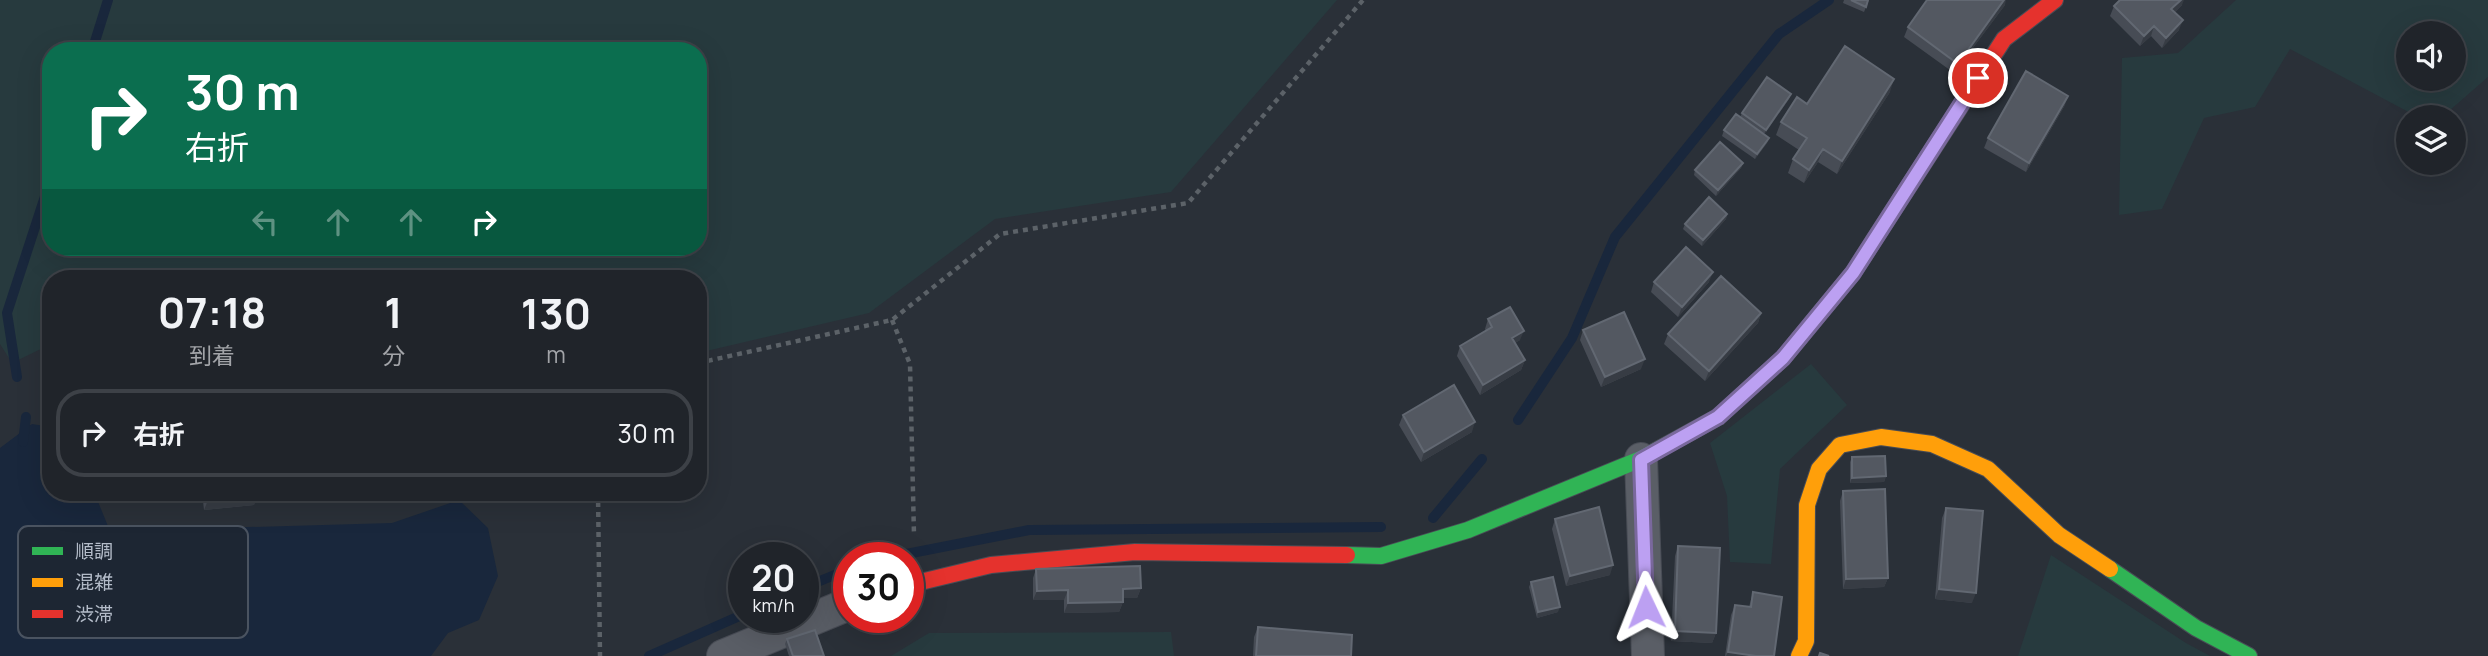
<!DOCTYPE html>
<html lang="ja">
<head>
<meta charset="utf-8">
<style>
  body { margin:0; font-family:Manrope,"Noto Sans JP",sans-serif; background:#2d3036; color:#f1f3f6; height:100vh; display:flex; flex-direction:column; font-size:26px; white-space:nowrap }
  * { box-sizing:border-box; margin:0 }
  p { font-size:23px; color:#a2a4a8 }
  .icon { flex:none; width:38px; height:38px; fill:none; stroke:currentColor; stroke-width:2; stroke-linecap:round; stroke-linejoin:round }
  .map { position:relative; flex:1; overflow:hidden }
  .sheet { position:absolute; left:42px; top:270px; width:665px; height:231px; display:flex; flex-direction:column; background:#20242a; border-radius:28px; box-shadow:0 7px 28px #0002,0 0 0 2px #3d4147 }
  .sheet>* { flex:none }
  .guide { position:absolute; left:42px; top:42px; width:665px; height:214px; border-radius:28px; box-shadow:0 7px 28px #0002,0 0 0 2px #3d4147; background:#0b6e4f; color:#fff; overflow:hidden }
  .tools { position:absolute; left:2396px; top:21px; display:grid; gap:14px }
  .tools a { display:grid; place-items:center; width:70px; height:70px; border-radius:50%; background:#20242a; box-shadow:0 7px 28px #0002,0 0 0 2px #3d4147; font-size:35px }
  .speed { position:absolute; left:728px; top:542px; display:flex; gap:14px; font-size:35px; font-weight:700; text-align:center }
  .speed>* { display:grid; place-content:center; width:91px; height:91px; border-radius:50%; background:#20242a; box-shadow:0 7px 28px #0002,0 0 0 2px #3d4147; line-height:1 }
  .speed small { font-size:18px; font-weight:400 }
  .speed .limit { border:10px solid #d22; background:#fff; color:#111 }
  .pin { position:absolute; display:grid; place-items:center; width:60px; height:60px; color:#fff; margin:-30px; border:4px solid #fff; border-radius:50%; box-shadow:0 2px 7px #0007 }
  .me { position:absolute; width:77px; margin:-38px; rotate:358deg; stroke-linejoin:round; filter:drop-shadow(0 0 5px #0008) }
  .turn { display:flex; align-items:center; gap:24px; height:147px; padding:0 28px; font-size:32px }
  .turn .icon { width:91px; height:91px; stroke-width:2.5 }
  .turn b { display:block; font-size:49px; line-height:60px }
  .lanes { display:flex; align-items:center; height:66px; padding:0 28px; background:#0003; justify-content:center; gap:35px; direction:ltr }
  .lanes .off { opacity:.35 }
  .eta { display:flex; justify-content:space-evenly; align-items:center; height:119px; text-align:center }
  .eta b { font-size:42px; font-weight:700; line-height:49px }
  ul { padding:0; list-style:none }
  li { display:flex; align-items:center; gap:21px; height:88px; margin:0 14px 10px; padding:0 14px; border:4px solid #3d4147; border-radius:28px }
  li div { flex:1 }
  li b { display:block; font-size:26px }
  li em { font-style:normal }
  .map>svg:first-child { display:block }
  .green { fill:#273a3e; fill-rule:evenodd }
  .water { fill:#19273c }
  .lines { fill:none; stroke-linecap:round; stroke-linejoin:round }
  .stream { stroke:#19273c; stroke-width:10 }
  .street-casing { stroke:#484c55; stroke-width:34 }
  .fast-casing { stroke:#484c55; stroke-width:18 }
  .slow-casing { stroke:#484c55; stroke-width:18 }
  .jam-casing { stroke:#484c55; stroke-width:18 }
  .path { stroke:#5c6268; stroke-width:4.5; stroke-dasharray:5 5; stroke-linecap:butt }
  .street { stroke:#5a5e66; stroke-width:32 }
  .fast { stroke:#30b455; stroke-width:16 }
  .slow { stroke:#ff9f0a; stroke-width:16 }
  .jam { stroke:#e5322d; stroke-width:16 }
  .wall { fill:#474c55 }
  .shaded-wall { fill:#373c44 }
  .building { fill:#535861; stroke:#626872; stroke-width:2 }
  .route-casing { stroke:#7a689d; stroke-width:18 }
  .route { stroke:#bca0f2; stroke-width:12 }
  .key { fill:#1d2633; stroke:#4a5360; stroke-width:2 }
  .key-label { font-size:19px; fill:#b4bcc9 }
</style>
</head>
<body>
<div class="map">
<svg width="2488" height="656" viewBox="0 0 2488 656">
  <rect width="100%" height="100%" fill="#2a3038"/>
  <!-- green -->
  <path class="green" d="M0 0H1337L1171 192 995 219 869 313 698 353V278H51V344L12 363 0 344ZM51 51H698V247H51Z
    M2236 0H2488V77L2442 117H2418L2290 49 2255 107 2204 118 2162 209 2119 215 2122 58 2178 53ZM2408 33H2454V79H2408Z
    M1811 364 1847 405 1780 469 1771 564 1730 562 1727 496 1710 443Z
    M2051 555 2186 643 2210 656H2018Z
    M1171 632 1174 656H891L929 633Z"/>
  <!-- water -->
  <path class="water" d="M32 424 51 427V492H94L110 531 392 523 459 500 488 528 498 576 479 620 448 633 431 656H0V448Z"/>
  <g class="lines">
    <!-- stream -->
    <path class="stream" d="M92 51 108 0
      M17 377 7 313 51 178
      M1518 420 1572 338 1615 237 1779 34 1829 0
      M23 442 26 417
      M1433 518 1482 459
      M886 558 1029 530 1381 527
      M803 588 849 569
      M649 656 744 614"/>
    <!-- street casing -->
    <g class="street-casing">
      <path id="street" d="M1641 459 1648 656
        M723 656 849 604"/>
    </g>
    <!-- fast casing -->
    <g class="fast-casing">
      <path id="fast" d="M1347 555 1381 556 1468 530 1641 459 1718 417 1783 358 1853 273 1874 240
        M2110 569 2196 628 2249 656"/>
    </g>
    <!-- slow casing -->
    <g class="slow-casing">
      <path id="slow" d="M1799 656 1806 641 1807 505 1819 469 1840 445 1881 437 1932 444 1988 469 2059 535 2110 569"/>
    </g>
    <!-- jam casing -->
    <g class="jam-casing">
      <path id="jam" d="M1874 240 2004 39 2055 0
        M908 585 991 565 1135 552 1347 555"/>
    </g>
    <!-- path -->
    <path class="path" d="M892 320 910 364 914 535
      M698 363 892 320 1000 234 1188 203 1363 0
      M598 492 600 656"/>
    <!-- street -->
    <use href="#street" class="street"/>
    <!-- fast -->
    <use href="#fast" class="fast"/>
    <!-- slow -->
    <use href="#slow" class="slow"/>
    <!-- jam -->
    <use href="#jam" class="jam"/>
  </g>
  <!-- wall -->
  <path class="wall" d="M1844 0H1869L1864 12 1843 3Z
    M2005 5 1954 73 1904 37 1908 27Z
    M2182 5 2175 12 2179 30 2162 48 2151 36 2140 46 2110 16 2114 6Z
    M1890 92 1837 174 1818 162 1804 183 1788 173 1793 159 1799 150 1776 135 1781 122 1807 104Z
    M1791 94 1789 99 1764 134 1769 138 1767 143 1755 159 1722 136 1724 130 1740 117 1742 113Z
    M2065 105 2026 172 1984 148 1988 138Z
    M1743 163 1741 168 1716 196 1694 175 1695 170Z
    M1727 214 1726 219 1702 246 1683 229 1685 224Z
    M1654 282H1709L1678 317 1651 292Z
    M1761 313 1758 323 1705 381 1664 344 1668 334Z
    M1488 319 1520 340 1515 343 1525 360 1521 370 1480 395 1457 356 1460 346 1486 331 1485 329Z
    M1583 330 1641 369 1601 387 1580 340Z
    M1403 415 1472 432 1421 462 1399 425Z
    M1852 457 1886 476 1884 482 1850 483V462Z
    M1843 491 1888 578 1884 587 1843 589 1840 501Z
    M202 492H257V495L254 505 204 510Z
    M1946 508 1972 603 1935 599 1942 518Z
    M1555 519 1610 575 1566 586 1552 529Z
    M1678 546 1716 633 1712 643 1671 641 1675 556Z
    M1036 569 1141 588 1137 598H1123V602L1119 612 1064 613V600H1033V578Z
    M1531 582 1558 612 1537 618 1529 587Z
    M1753 592 1774 656H1725L1731 615 1735 605 1749 607Z
    M1258 627 1351 656H1253L1254 637Z
    M787 639 824 656H789L785 644Z"/>
  <!-- shaded-wall -->
  <path class="shaded-wall" d="M2004 0H2006L2005 5 1954 73 1958 64Z
    M2181 0H2184L2182 5 2168 19 2171 9Z
    M2183 20 2179 30 2162 48 2166 38Z
    M2154 26 2151 36 2140 46 2144 36Z
    M1894 79 1890 92 1837 174 1842 161Z
    M1791 94 1789 99 1764 135 1766 130Z
    M2068 96 2065 105 2026 172 2029 163Z
    M1769 138 1767 143 1755 159 1757 154Z
    M1823 149 1818 162 1804 183 1809 170Z
    M1743 163 1741 168 1716 196 1718 190Z
    M1727 214 1726 219 1702 246 1703 240Z
    M1713 272 1709 282 1678 317 1682 307Z
    M1761 313 1758 323 1705 381 1709 371Z
    M1524 331 1520 340 1508 348 1512 338Z
    M1645 359 1641 369 1601 387 1605 377Z
    M1525 360 1521 370 1480 395 1483 385Z
    M1475 422 1472 432 1421 462 1424 452Z
    M1886 476 1884 482 1850 483 1852 478Z
    M110 492H186L183 500 109 496Z
    M257 495 254 505 204 510 208 500Z
    M1613 565 1610 575 1566 586 1570 576Z
    M1888 578 1884 587 1843 589 1846 579Z
    M1141 588 1137 598H1119L1123 589Z
    M1939 589 1976 593 1972 603 1935 599Z
    M1068 590 1064 600H1033L1037 591Z
    M1123 602 1119 612 1064 613 1068 603Z
    M1560 607 1558 612 1537 618 1538 612Z
    M1675 631 1716 633 1712 643 1671 641Z
    M1728 652 1756 656H1726Z"/>
  <!-- building -->
  <path class="building" d="M1851 0H1868L1866 7Z
    M1927 0H2004L1958 64 1908 27Z
    M2120 0H2181L2171 9 2183 20 2166 38 2154 26 2144 36 2114 6Z
    M1845 46 1894 79 1842 161 1823 149 1809 170 1793 159 1807 138 1781 122 1797 97 1807 104Z
    M2026 71 2068 96 2029 163 1988 138Z
    M1767 77 1791 94 1766 130 1742 113Z
    M1736 114 1769 138 1757 154 1724 130Z
    M1720 142 1743 163 1718 190 1695 170Z
    M1709 197 1727 214 1703 240 1685 224Z
    M1686 247 1713 272 1682 307 1654 282Z
    M1721 276 1761 313 1709 371 1668 334Z
    M1510 307 1524 331 1512 338 1525 360 1483 385 1460 346 1492 327 1488 319Z
    M1624 312 1645 359 1605 377 1583 330Z
    M1454 385 1475 422 1424 452 1403 415Z
    M1885 456 1886 476 1852 478V457Z
    M1885 489 1888 578 1846 579 1843 491Z
    M207 492H257V495L208 500Z
    M1599 507 1613 565 1570 576 1555 519Z
    M1946 508 1983 511 1976 593 1939 589Z
    M1678 546 1720 548 1716 633 1675 631Z
    M1140 566 1141 588 1123 589V602L1068 603V590L1037 591 1036 569Z
    M1553 577 1560 607 1538 612 1531 582Z
    M1753 592 1782 597 1774 656H1756L1728 652 1735 605 1751 607Z
    M1258 627 1352 635 1351 656H1256Z
    M815 630 824 656H793L787 639Z
    M1820 653 1829 656H1819Z"/>
  <g class="lines">
    <!-- route casing -->
    <g class="route-casing">
      <path id="route" d="M1646 607 1641 460 1718 417 1783 358 1853 273 1978 78"/>
    </g>
    <!-- route -->
    <use href="#route" class="route"/>
  </g>
  <!-- legend -->
  <rect x="18" y="526" width="230" height="112" rx="10" class="key"/>
  <rect x="32" y="547" width="31" height="8" fill="#30b455"/>
  <rect x="32" y="578" width="31" height="9" fill="#ff9f0a"/>
  <rect x="32" y="610" width="31" height="8" fill="#e5322d"/>
  <g class="key-label">
    <text x="75" y="558">順調</text>
    <text x="75" y="589">混雑</text>
    <text x="75" y="621">渋滞</text>
  </g>
</svg>
<div class="tools">
<a><svg class="icon" aria-label="sound" viewBox="0 0 24 24"><path d="M4 9h4l5-4v14l-5-4H4zM17 9q2 3 0 6"/></svg></a>
<a><svg class="icon" aria-label="layers" viewBox="0 0 24 24"><path d="M12 4l9 5-9 5-9-5zM3 14l9 5 9-5"/></svg></a>
</div>
<div class="speed"><div>20<small>km/h</small></div><div class="limit">30</div></div>
<div class="pin" style="left:1978px;top:78px;background:#d93025"><svg class="icon" aria-label="arrive" viewBox="0 0 24 24"><path d="M6 21V4h12l-3 4 3 4H6"/></svg></div>
<svg class="me" style="left:1646px;top:607px" viewBox="-20 -20 40 40"><path d="M0-17L14 15 0 8-14 15z" fill="#bca0f2" stroke="#fff" stroke-width="4"/></svg>
<div class="guide">
<div class="turn"><svg class="icon" aria-label="right" viewBox="0 0 24 24"><path d="M7 20v-9h11M14 6l5 5-5 5"/></svg><div><b>30 m</b>右折</div></div>
<div class="lanes"><svg class="icon off" aria-label="left" viewBox="0 0 24 24"><path d="M17 20v-9H6M10 6l-5 5 5 5"/></svg><svg class="icon off" aria-label="ahead" viewBox="0 0 24 24"><path d="M12 20V5M6 11l6-6 6 6"/></svg><svg class="icon off" aria-label="ahead" viewBox="0 0 24 24"><path d="M12 20V5M6 11l6-6 6 6"/></svg><svg class="icon" aria-label="right" viewBox="0 0 24 24"><path d="M7 20v-9h11M14 6l5 5-5 5"/></svg></div>
</div>
<section class="sheet">
<div class="eta">
<div><b>07:18</b><p>到着</p></div>
<div><b>1</b><p>分</p></div>
<div><b>130</b><p>m</p></div>
</div>
<ul>
<li><svg class="icon" aria-label="right" viewBox="0 0 24 24"><path d="M7 20v-9h11M14 6l5 5-5 5"/></svg><div><b>右折</b></div><em>30 m</em></li>
</ul>
</section>
</div>
</body>
</html>
